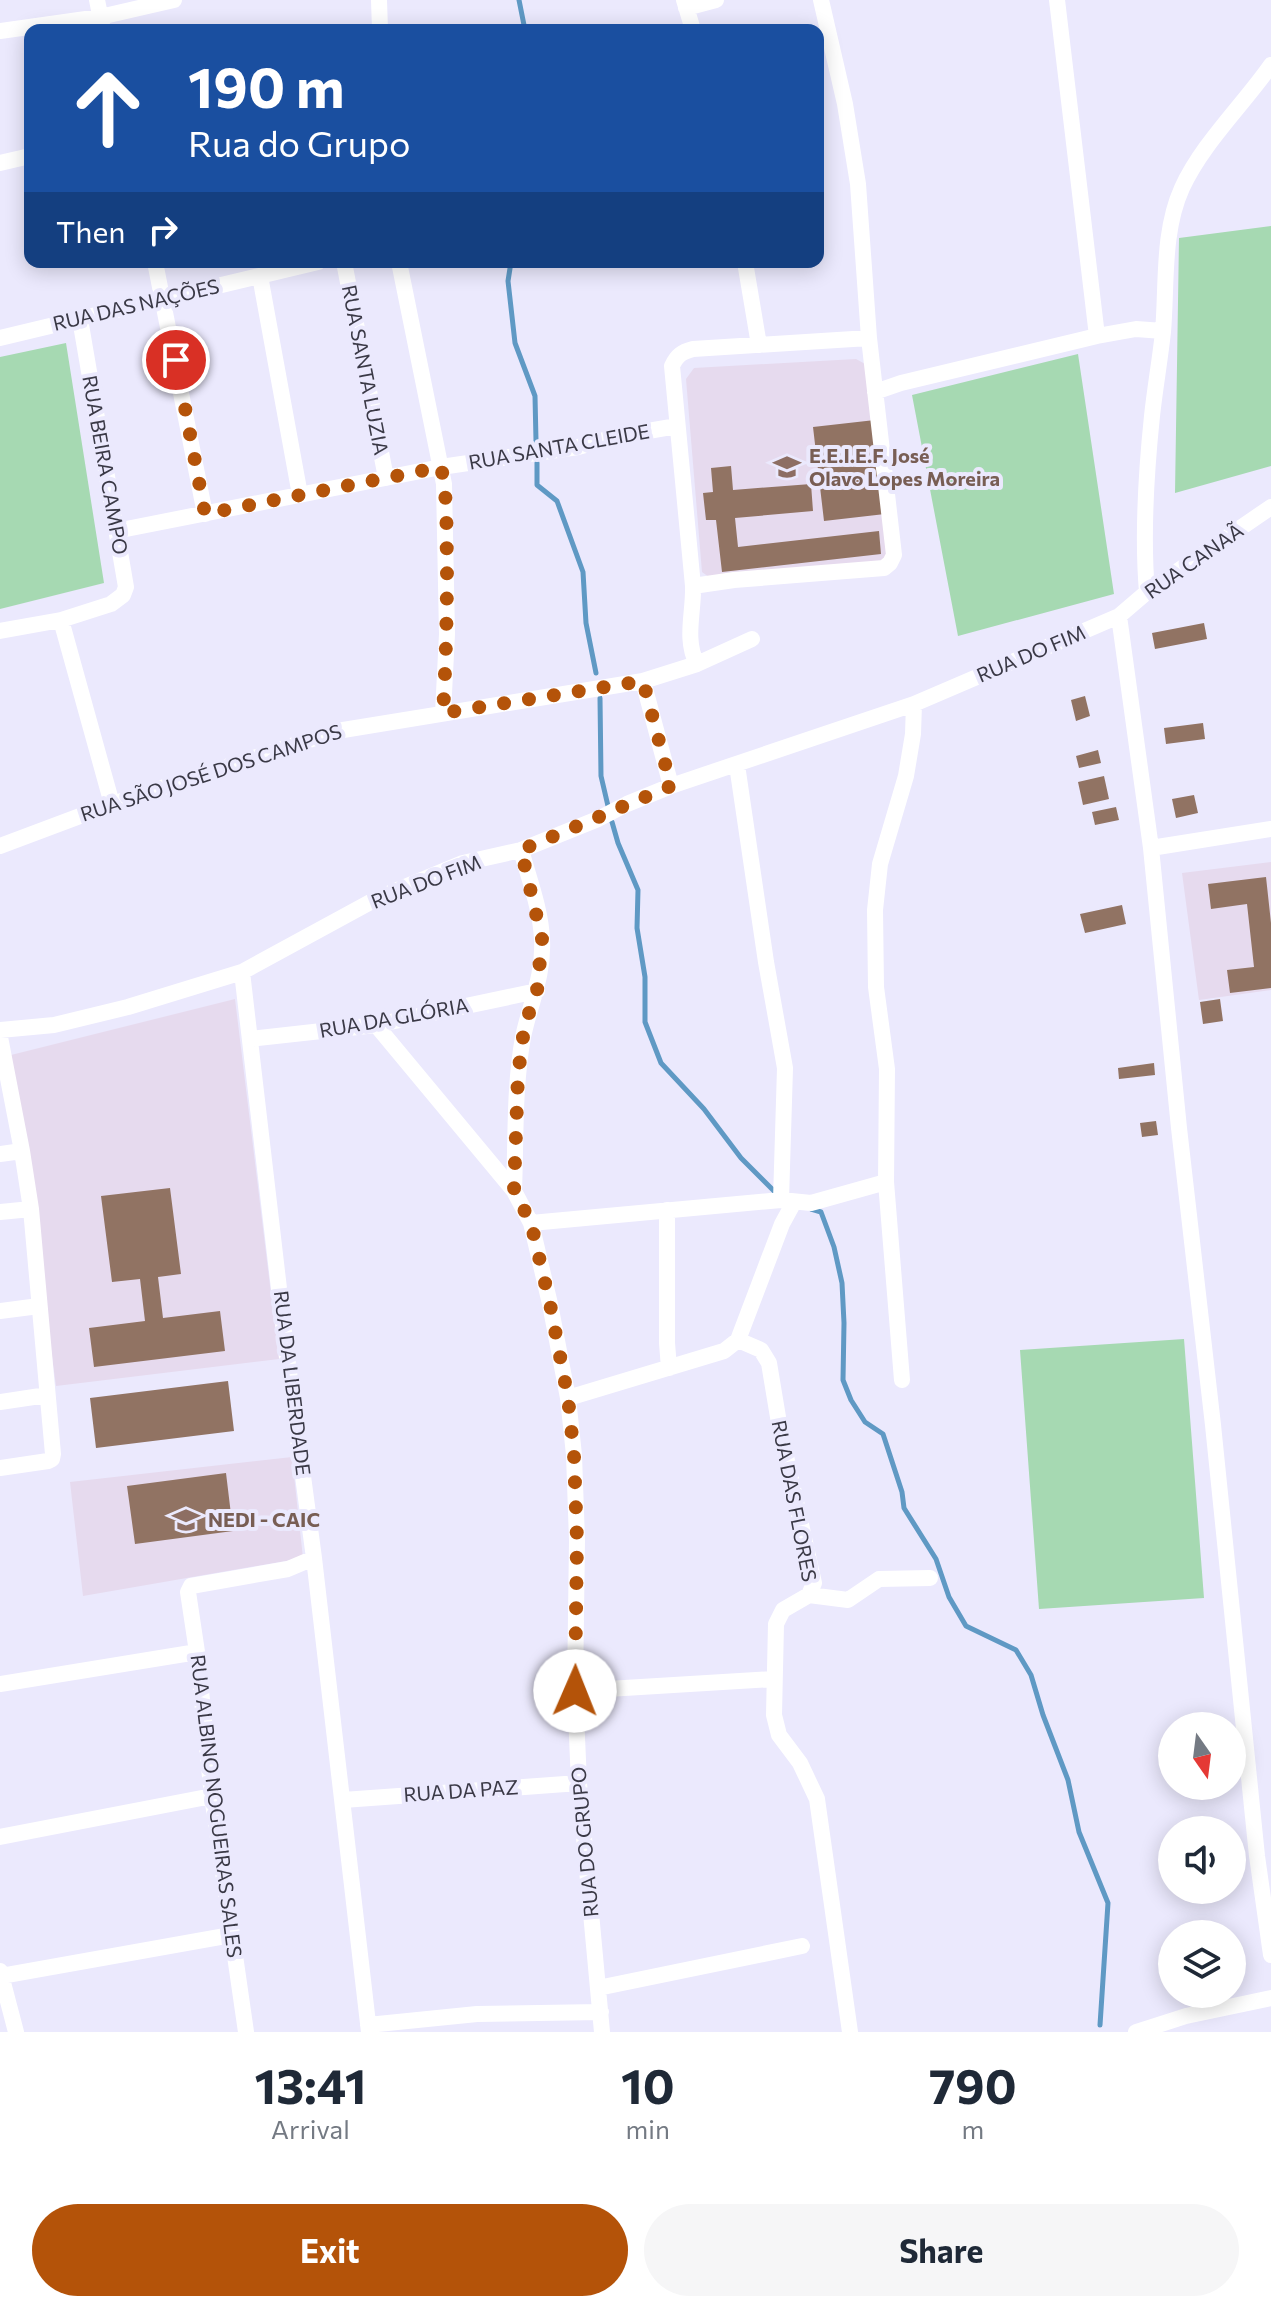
<!DOCTYPE html>
<html lang="en">
<head>
<meta charset="utf-8">
<style>
  body { margin:0; font-family:Commissioner,sans-serif; background:#f6f6f7; color:#1f2937; height:100vh; display:flex; flex-direction:column; font-size:30px; white-space:nowrap }
  * { box-sizing:border-box; margin:0 }
  p { font-size:26px; color:#747a83 }
  .icon { flex:none; width:44px; height:44px; fill:none; stroke:currentColor; stroke-width:2; stroke-linecap:round; stroke-linejoin:round }
  .map { position:relative; height:2032px; overflow:hidden }
  .sheet { display:flex; flex-direction:column; background:#fff; flex:1 }
  .sheet>* { flex:none }
  .top-card { position:absolute; left:24px; top:24px; width:800px; height:244px; border-radius:16px; box-shadow:0 4px 20px #0003; background:#1a4fa0; color:#fff; overflow:hidden }
  .needle { width:52px; rotate:166deg }
  .buttons { position:absolute; left:1158px; top:1712px; display:grid; gap:16px }
  .buttons a { display:grid; place-items:center; width:88px; height:88px; border-radius:50%; background:#fff; box-shadow:0 4px 20px #0003; font-size:40px }
  .pin { position:absolute; display:grid; place-items:center; width:68px; height:68px; color:#fff; margin:-34px; border:4px solid #fff; border-radius:50%; box-shadow:0 2px 8px #0007 }
  .me { position:absolute; width:88px; margin:-44px; rotate:1deg; stroke-linejoin:round; filter:drop-shadow(0 0 6px #0008) }
  .turn { display:flex; align-items:center; gap:28px; height:168px; padding:0 32px; font-size:36px }
  .turn .icon { width:104px; height:104px; stroke-width:2.5 }
  .turn b { display:block; font-size:56px; line-height:68px }
  .then { display:flex; align-items:center; height:76px; padding:0 32px; background:#0003; gap:16px; font-size:30px }
  .eta { display:flex; justify-content:space-evenly; align-items:center; height:136px; text-align:center }
  .eta b { font-size:48px; font-weight:700; line-height:56px }
  .action { display:flex; gap:16px; margin-top:auto; padding:16px 32px }
  .action a { flex:1; height:92px; border-radius:48px; background:#b45309; color:#fff; font-size:32px; font-weight:700; line-height:92px; text-align:center }
  .action a+a { background:#f6f6f7; color:#1f2937 }
  .map>svg:first-child { display:block }
  .education { fill:#e6daee }
  .green { fill:#a6d9b2 }
  .lines { fill:none; stroke-linecap:round; stroke-linejoin:round }
  .stream { stroke:#5f99c4; stroke-width:5 }
  .building { fill:#917363 }
  .minor { stroke:#fff; stroke-width:16 }
  .route { stroke:#b45309; stroke-width:14; stroke-dasharray:0 25.2 }
  .labels { text-anchor:middle; stroke-width:8; stroke-linejoin:round; paint-order:stroke }
  .street-label { font-size:20px; fill:#3a3946; stroke:#ebe9fd }
  .education-label { font-size:20px; font-weight:bold; fill:#785e54; stroke:#ebe9fd; text-anchor:start }
</style>
</head>
<body>
<div class="map">
<svg width="1271" height="2032" viewBox="0 0 1271 2032">
  <rect width="100%" height="100%" fill="#ebe9fd"/>
  <!-- education -->
  <path class="education" d="M856 359 867 365 891 555 884 562 713 580 702 572 686 379 694 368Z
    M1271 862V990L1199 1000 1182 873Z
    M235 999 279 1359 56 1386 11 1055Z
    M292 1457 303 1558 83 1596 70 1482Z"/>
  <!-- green -->
  <path class="green" d="M1271 226V466L1175 493 1179 238Z
    M66 343 104 583 0 609V357Z
    M1078 354 1114 594 958 636 912 395Z
    M1184 1339 1204 1598 1039 1609 1020 1350Z"/>
  <g class="lines">
    <!-- stream -->
    <path class="stream" d="M519 0 525 30
      M511 262 508 281 515 343 535 396 536 441
      M537 463V485L557 501 583 572 586 623 596 673
      M600 698 601 776 608 806
      M612 822 618 843 638 890 637 928 645 977V1022L661 1063 704 1109 741 1158 774 1191
      M811 1209 821 1212 834 1247 842 1283 844 1323 843 1380 851 1400 865 1422 883 1434 902 1492 904 1508 936 1559 949 1597 966 1626 1016 1650 1031 1675 1043 1715 1068 1780 1079 1832 1108 1903 1100 2025"/>
  </g>
  <!-- building -->
  <path class="building" d="M875 420 885 514 824 521 813 427Z
    M731 466 733 490 811 484 813 511 735 518 738 547 879 531 881 554 722 572 716 520H706L703 493 713 492 711 468Z
    M1204 623 1207 639 1155 649 1152 633Z
    M1085 696 1090 716 1076 721 1071 700Z
    M1203 723 1205 739 1166 744 1164 728Z
    M1098 750 1101 763 1079 768 1076 756Z
    M1104 776 1109 799 1083 805 1078 782Z
    M1194 795 1198 813 1176 818 1172 799Z
    M1116 807 1119 820 1095 825 1092 812Z
    M1266 877 1271 923V988L1230 993 1227 970 1254 967 1247 904 1211 909 1208 884Z
    M1122 905 1126 924 1085 933 1080 914Z
    M1220 999 1223 1021 1203 1024 1200 1002Z
    M1154 1063 1155 1075 1119 1079 1118 1068Z
    M1156 1121 1158 1135 1142 1137 1140 1123Z
    M170 1188 181 1274 158 1277 163 1318 220 1311 225 1351 94 1367 89 1328 145 1321 140 1279 112 1282 101 1196Z
    M228 1381 234 1431 96 1448 90 1398Z
    M226 1473 233 1531 135 1544 127 1486Z"/>
  <g class="lines">
    <!-- minor -->
    <path class="minor" d="M97 0 103 30
      M379 0 380 30
      M684 0 693 30
      M821 0 845 104 858 184 869 338 894 555 890 563 884 568 734 580 693 586 672 366C677 355 682 352 693 349L869 338
      M1057 0 1097 336
      M686 8 716 0
      M0 31 100 17 174 0
      M0 163 30 156
      M155 262 205 514
      M344 262 386 478
      M399 262 444 484 447 634 443 713
      M745 262 759 345
      M260 276 300 495
      M0 338 318 262
      M875 392 901 383 1097 336 1136 329 1163 331
      M116 531 441 467 578 447 619 436 677 426
      M693 586C694 612 684 639 697 664
      M1147 592C1142 534 1146 474 1152 416 1155 388 1160 360 1163 332 1167 285 1162 232 1182 188 1202 144 1243 105 1271 65
      M1119 616 1151 848 1179 1128 1213 1425 1257 1856 1271 1955
      M61 620 112 804
      M0 631 61 620 111 604 123 595 126 587 80 319
      M643 681 671 786
      M737 765 766 962 785 1068 781 1200
      M0 846 112 804 337 731 643 681 697 664 752 639
      M1151 848 1271 829
      M242 972 287 1357 314 1558 369 2032
      M376 1025 514 1191 531 1223 550 1304 568 1398 574 1455 577 1540 575 1691 579 1783 602 2032
      M0 1030 54 1025 128 1007 242 972 376 899 463 863 521 850 598 819 627 804 671 786 914 704 1119 616 1147 592 1271 507
      M0 1037 22 1151 31 1209 0 1212
      M250 1039 376 1025 537 991
      M0 1154 22 1151
      M886 1182 902 1380
      M514 1191C516 1140 514 1087 523 1037 530 1004 544 975 542 940 541 910 529 879 521 850
      M667 1210V1343L669 1368
      M531 1223 781 1200 811 1203 886 1182 887 1069 876 987 875 910 880 864 906 776 913 734 914 704
      M0 1311 39 1306
      M738 1340 761 1350 769 1363 780 1429 814 1583 809 1595 783 1610 776 1624 774 1715 779 1735 800 1763 817 1799 850 2032
      M568 1398 724 1351 738 1340 741 1332 782 1224 794 1202
      M0 1402 47 1395
      M0 1468 48 1461 52 1459 53 1454 31 1209
      M809 1595 848 1600 879 1579 930 1578
      M0 1684 197 1652
      M575 1691 773 1679
      M343 1800 579 1783
      M0 1837 212 1796
      M0 1971 16 2032
      M1 1976 231 1935
      M598 1988 802 1946
      M368 2025 477 2014 601 2012
      M246 2032 212 1796 197 1652 188 1592 191 1586 288 1569 314 1558
      M1136 2032 1186 2016 1271 1998"/>
  </g>
  <g class="lines">
    <!-- route -->
    <path class="route" d="M176 360 205 514 441 467C448 498 446 530 447 561 447 612 446 662 443 713L643 681 671 786 521 850 542 939 537 991 531 1005 523 1037 518 1075 514 1191 531 1223 550 1304 568 1398 574 1455 577 1540 575 1691"/>
  </g>
  <!-- icons -->
  <defs>
    <g id="school-bare" transform="scale(2.16)"><path d="M0-5L7-2L0 1L-7-2ZM-4 1L0 2.5L4 1V4Q0 6-4 4Z" fill="#8d6e63" stroke="#ebe9fd" stroke-width="2.5" paint-order="stroke"/></g>
  </defs>
  <g fill-rule="evenodd">
    <use href="#school-bare" x="787" y="467"/>
    <use href="#school-bare" x="186" y="1520"/>
  </g>
  <g class="labels">
    <!-- street labels -->
    <g class="street-label">
      <text transform="translate(136 305) rotate(-13)" y="7">RUA DAS NAÇÕES</text>
      <text transform="translate(365 370) rotate(79)" y="7">RUA SANTA LUZIA</text>
      <text transform="translate(559 447) rotate(-10)" y="7">RUA SANTA CLEIDE</text>
      <text transform="translate(105 465) rotate(80)" y="7">RUA BEIRA CAMPO</text>
      <text transform="translate(1194 561) rotate(-35)" y="7">RUA CANAÃ</text>
      <text transform="translate(1031 654) rotate(-23)" y="7">RUA DO FIM</text>
      <text transform="translate(211 773) rotate(-18)" y="7">RUA SÃO JOSÉ DOS CAMPOS</text>
      <text transform="translate(426 882) rotate(-21)" y="7">RUA DO FIM</text>
      <text transform="translate(394 1018) rotate(-10)" y="7">RUA DA GLÓRIA</text>
      <text transform="translate(292 1383) rotate(83)" y="7">RUA DA LIBERDADE</text>
      <text transform="translate(794 1501) rotate(79)" y="7">RUA DAS FLORES</text>
      <text transform="translate(461 1791) rotate(-4)" y="7">RUA DA PAZ</text>
      <text transform="translate(216 1806) rotate(83)" y="7">RUA ALBINO NOGUEIRAS SALES</text>
      <text transform="translate(585 1842) rotate(-95)" y="7">RUA DO GRUPO</text>
    </g>
    <!-- education labels -->
    <g class="education-label">
      <text x="809" y="463">E.E.I.E.F. José<tspan x="809" dy="23">Olavo Lopes Moreira</tspan></text>
      <text x="208" y="1527">NEDI - CAIC</text>
    </g>
  </g>
</svg>
<div class="buttons">
<a><svg class="needle" viewBox="-14 -14 28 28"><path d="M0-13l5 13h-10z" fill="#e53935"/><path d="M0 13l5-13h-10z" fill="#747a83"/></svg></a>
<a><svg class="icon" aria-label="sound" viewBox="0 0 24 24"><path d="M4 9h4l5-4v14l-5-4H4zM17 9q2 3 0 6"/></svg></a>
<a><svg class="icon" aria-label="layers" viewBox="0 0 24 24"><path d="M12 4l9 5-9 5-9-5zM3 14l9 5 9-5"/></svg></a>
</div>
<div class="pin" style="left:176px;top:360px;background:#d93025"><svg class="icon" aria-label="arrive" viewBox="0 0 24 24"><path d="M6 21V4h12l-3 4 3 4H6"/></svg></div>
<svg class="me" style="left:575px;top:1691px" viewBox="-20 -20 40 40"><circle r="19" fill="#fff"/><path d="M0-13L10 11 0 6-10 11z" fill="#b45309"/></svg>
<div class="top-card">
<div class="turn"><svg class="icon" aria-label="ahead" viewBox="0 0 24 24"><path d="M12 20V5M6 11l6-6 6 6"/></svg><div><b>190 m</b>Rua do Grupo</div></div>
<div class="then">Then<svg class="icon" aria-label="right" viewBox="0 0 24 24"><path d="M7 20v-9h11M14 6l5 5-5 5"/></svg></div>
</div>
</div>
<section class="sheet">
<div class="eta">
<div><b>13:41</b><p>Arrival</p></div>
<div><b>10</b><p>min</p></div>
<div><b>790</b><p>m</p></div>
</div>
<div class="action"><a>Exit</a><a>Share</a></div>
</section>
</body>
</html>
